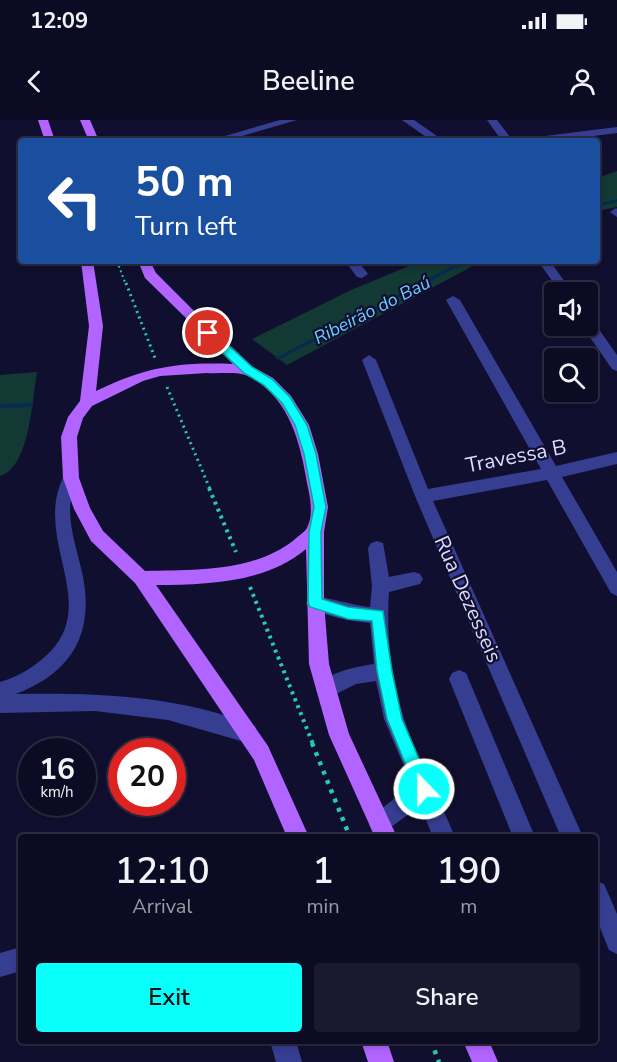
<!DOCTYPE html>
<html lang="en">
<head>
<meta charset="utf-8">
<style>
  body { margin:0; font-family:"Nunito Sans",sans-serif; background:#1b1930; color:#f1f3f6; height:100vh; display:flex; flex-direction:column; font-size:22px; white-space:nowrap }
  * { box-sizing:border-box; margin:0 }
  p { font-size:20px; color:#9a9ba6 }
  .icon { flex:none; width:33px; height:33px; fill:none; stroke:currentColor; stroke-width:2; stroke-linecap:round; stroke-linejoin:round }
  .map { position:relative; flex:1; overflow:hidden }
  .sheet { position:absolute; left:18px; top:714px; width:580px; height:210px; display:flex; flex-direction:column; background:#0d0b23; border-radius:6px; box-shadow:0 3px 9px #0003,0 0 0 2px #2d2b41 }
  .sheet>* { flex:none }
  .guide { position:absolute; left:18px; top:18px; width:582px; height:126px; border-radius:6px; box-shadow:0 3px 9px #0003,0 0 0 2px #2d2b41; background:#1a4fa0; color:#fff; overflow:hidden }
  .buttons { position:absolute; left:544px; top:162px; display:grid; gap:12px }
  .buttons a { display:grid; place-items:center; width:54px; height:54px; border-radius:6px; background:#0d0b23; box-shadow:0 3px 9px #0003,0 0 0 2px #2d2b41; font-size:30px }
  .speed { position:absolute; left:18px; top:618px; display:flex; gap:12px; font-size:30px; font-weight:700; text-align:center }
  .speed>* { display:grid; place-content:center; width:78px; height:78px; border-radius:50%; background:#0d0b23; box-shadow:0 3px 9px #0003,0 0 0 2px #2d2b41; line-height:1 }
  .speed small { font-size:15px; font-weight:400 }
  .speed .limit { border:9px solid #d22; background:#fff; color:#111 }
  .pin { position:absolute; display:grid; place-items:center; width:51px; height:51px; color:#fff; margin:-26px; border:3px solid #fff; border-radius:50%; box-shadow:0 2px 6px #0007 }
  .me { position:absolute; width:66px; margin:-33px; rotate:338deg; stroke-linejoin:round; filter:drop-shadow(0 0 4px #0008) }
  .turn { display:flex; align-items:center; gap:21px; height:126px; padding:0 18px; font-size:27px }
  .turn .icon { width:78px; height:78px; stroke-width:2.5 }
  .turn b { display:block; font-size:42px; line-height:51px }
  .eta { display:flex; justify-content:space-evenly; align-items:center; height:102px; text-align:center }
  .eta b { font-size:36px; font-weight:600; line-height:42px }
  .cta { display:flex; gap:12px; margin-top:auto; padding:12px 18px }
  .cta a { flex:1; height:69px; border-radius:6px; background:#09fff9; color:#111; font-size:24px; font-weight:600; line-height:69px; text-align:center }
  .cta a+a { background:#1b1930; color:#f1f3f6 }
  .status { display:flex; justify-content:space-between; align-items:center; height:42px; padding:0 30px; background:#0d0b23; direction:ltr }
  .status svg { height:16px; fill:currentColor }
  header { display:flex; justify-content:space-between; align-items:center; height:78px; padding:0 18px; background:#0d0b23; font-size:27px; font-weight:600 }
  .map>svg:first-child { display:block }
  .green { fill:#123933 }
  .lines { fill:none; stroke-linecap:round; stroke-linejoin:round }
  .stream { fill:#062b51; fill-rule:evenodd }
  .path-far3 { stroke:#25cbac; stroke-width:2; stroke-dasharray:2 3; stroke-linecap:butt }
  .path-far2 { stroke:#25cbac; stroke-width:3; stroke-dasharray:2 4; stroke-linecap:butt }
  .path-far1 { stroke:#25cbac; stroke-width:4; stroke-dasharray:3 4.5; stroke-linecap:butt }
  .path { stroke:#25cbac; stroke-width:4.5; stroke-dasharray:4 6; stroke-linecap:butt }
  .minor { fill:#363e92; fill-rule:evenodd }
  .major { fill:#b164ff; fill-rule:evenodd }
  .route { fill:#09fff9; stroke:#06a6a2; stroke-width:1.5 }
  .labels { text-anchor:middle; stroke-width:4.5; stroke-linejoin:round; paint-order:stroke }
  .far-water-label { font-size:18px; font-style:italic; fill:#6bcdff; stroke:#110f2f }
  .street-label { font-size:21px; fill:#ddf; stroke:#110f2f }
</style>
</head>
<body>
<div class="status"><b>12:09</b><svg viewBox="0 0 49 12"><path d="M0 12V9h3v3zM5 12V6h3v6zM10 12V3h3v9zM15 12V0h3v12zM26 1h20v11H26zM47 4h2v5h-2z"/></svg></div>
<header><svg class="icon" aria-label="back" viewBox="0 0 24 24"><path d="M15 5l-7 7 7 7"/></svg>Beeline<svg class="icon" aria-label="person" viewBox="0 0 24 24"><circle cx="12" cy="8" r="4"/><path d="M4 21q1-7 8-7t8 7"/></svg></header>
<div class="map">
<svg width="617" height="942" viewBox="0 0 617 942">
  <rect width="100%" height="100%" fill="#110f2f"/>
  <!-- green -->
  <path class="green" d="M617 51V87L597 91V58Z
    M421 141H489L471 147 287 245 252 219 351 170Z
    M37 252C32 280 30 347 0 356V255Z"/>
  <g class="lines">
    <!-- stream -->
    <path class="stream" d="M617 79V82L597 87V84Z
      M462 141H469L280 239 278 240 275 238Z
      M31 283H33V287L0 288V284Z"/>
    <!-- path-far3 -->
    <path class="path-far3" d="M117 141 126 165"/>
    <!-- path-far2 -->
    <path class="path-far2" d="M126 163 155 238
      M167 267 210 369"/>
    <!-- path-far1 -->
    <path class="path-far1" d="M209 368 236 432
      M250 467 313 624"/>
    <!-- path -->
    <path class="path" d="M312 623 350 717
      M431 921 439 942"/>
    <!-- minor -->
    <path class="minor" d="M280 0H297L225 21H208Z
      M402 0H414L444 21H432Z
      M487 0H497L513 21H502Z
      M617 7V13L555 21H524L529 18Z
      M616 88 617 89V97L610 92Z
      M345 141H358L368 154 362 158 357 157Z
      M538 141H550L572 172H560Z
      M453 176 460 180 556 346 617 332V344L562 357 617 452V476L611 473 547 360 433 381 583 717H561L415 376 362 240 369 235 376 240 428 369 541 349 446 180Z
      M588 200 593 201 617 235V251L612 249 582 206H588Z
      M71 352 79 358C77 365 72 372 71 379 67 403 77 429 82 452 95 511 74 552 16 574 99 573 177 575 255 606L258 613 255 620 248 623 168 600 95 591 0 593V562C19 557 37 545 51 531 99 479 31 416 65 354Z
      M377 421 383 423 389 457 414 452 420 454 423 459 420 464 389 472C386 513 391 560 404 599 417 639 439 678 455 717H433L420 686 380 715 372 712 369 704 372 696 412 665 384 599 376 561 356 564 326 579 319 576 316 570C324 552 356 547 374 544L370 503C348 501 329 496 309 489L306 483 309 477C318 474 355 486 370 487L372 466 368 428 371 423Z
      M459 550 466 553 535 717H513L449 559 452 553Z
      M596 761 604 764 617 794V834L609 830 596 798Z
      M21 827V851L0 857V833Z
      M270 921H296L302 942H276Z"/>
    <!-- major -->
    <path class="major" d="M38 0H48L55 21H45Z
      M80 0H90L99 21H89Z
      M81 141H93L103 206 96 271C147 247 177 242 233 244L145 158 138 141H150L156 153 200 197 253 247 273 258 291 276 309 305 318 334 328 387 324 412V483L329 544 349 614 397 717H375L329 615 309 544 306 429C266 463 206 465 156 465L268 626 309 717H287L254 640 135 463 91 421 74 389 63 358 61 317 68 297 80 281 89 206ZM207 253C219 254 237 251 248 256 289 277 300 321 307 363 310 377 314 394 307 408 305 412 298 416 294 420 254 452 194 450 145 451L103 411 90 388 79 358 77 317 83 298 92 286 143 261 160 256Z
      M361 921H387L394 942H368Z
      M463 921H489L498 942H472Z"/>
  </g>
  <!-- route -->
  <path class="route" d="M204 210H212L252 247 272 259 290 277 307 305 316 334 326 387 321 412 322 479 348 487 383 491 392 551 402 599 432 669 429 675 424 677 418 675 387 599 377 551 372 501 348 499 310 487 308 483 309 412 314 387 304 334 295 305 282 283 264 265 244 253 204 215Z"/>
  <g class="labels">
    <!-- far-water labels -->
    <g class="far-water-label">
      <text transform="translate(372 190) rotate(-27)" y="6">Ribeirão do Baú</text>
    </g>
    <!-- street labels -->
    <g class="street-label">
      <text transform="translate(516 336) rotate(-11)" y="7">Travessa B</text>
      <text transform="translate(468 479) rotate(66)" y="7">Rua Dezesseis</text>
    </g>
  </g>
</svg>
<div class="buttons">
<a><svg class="icon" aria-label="sound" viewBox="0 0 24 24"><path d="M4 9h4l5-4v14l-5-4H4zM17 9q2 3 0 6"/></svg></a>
<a><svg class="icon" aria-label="search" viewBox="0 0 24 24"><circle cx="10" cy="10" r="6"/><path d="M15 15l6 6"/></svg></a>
</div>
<div class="speed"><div>16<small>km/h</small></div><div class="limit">20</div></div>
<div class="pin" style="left:208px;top:213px;background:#d93025"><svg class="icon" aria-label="arrive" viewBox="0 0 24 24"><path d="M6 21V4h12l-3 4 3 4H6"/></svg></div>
<svg class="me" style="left:424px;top:669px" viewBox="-20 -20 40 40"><circle r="17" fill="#09fff9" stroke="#fff" stroke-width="3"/><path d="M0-11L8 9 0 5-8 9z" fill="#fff"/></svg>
<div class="guide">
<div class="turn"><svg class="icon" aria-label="left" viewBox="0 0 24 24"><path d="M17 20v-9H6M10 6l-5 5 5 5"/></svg><div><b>50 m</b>Turn left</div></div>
</div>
<section class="sheet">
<div class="eta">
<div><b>12:10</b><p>Arrival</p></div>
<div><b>1</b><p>min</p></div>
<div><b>190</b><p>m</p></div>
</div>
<div class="cta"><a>Exit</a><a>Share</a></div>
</section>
</div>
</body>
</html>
